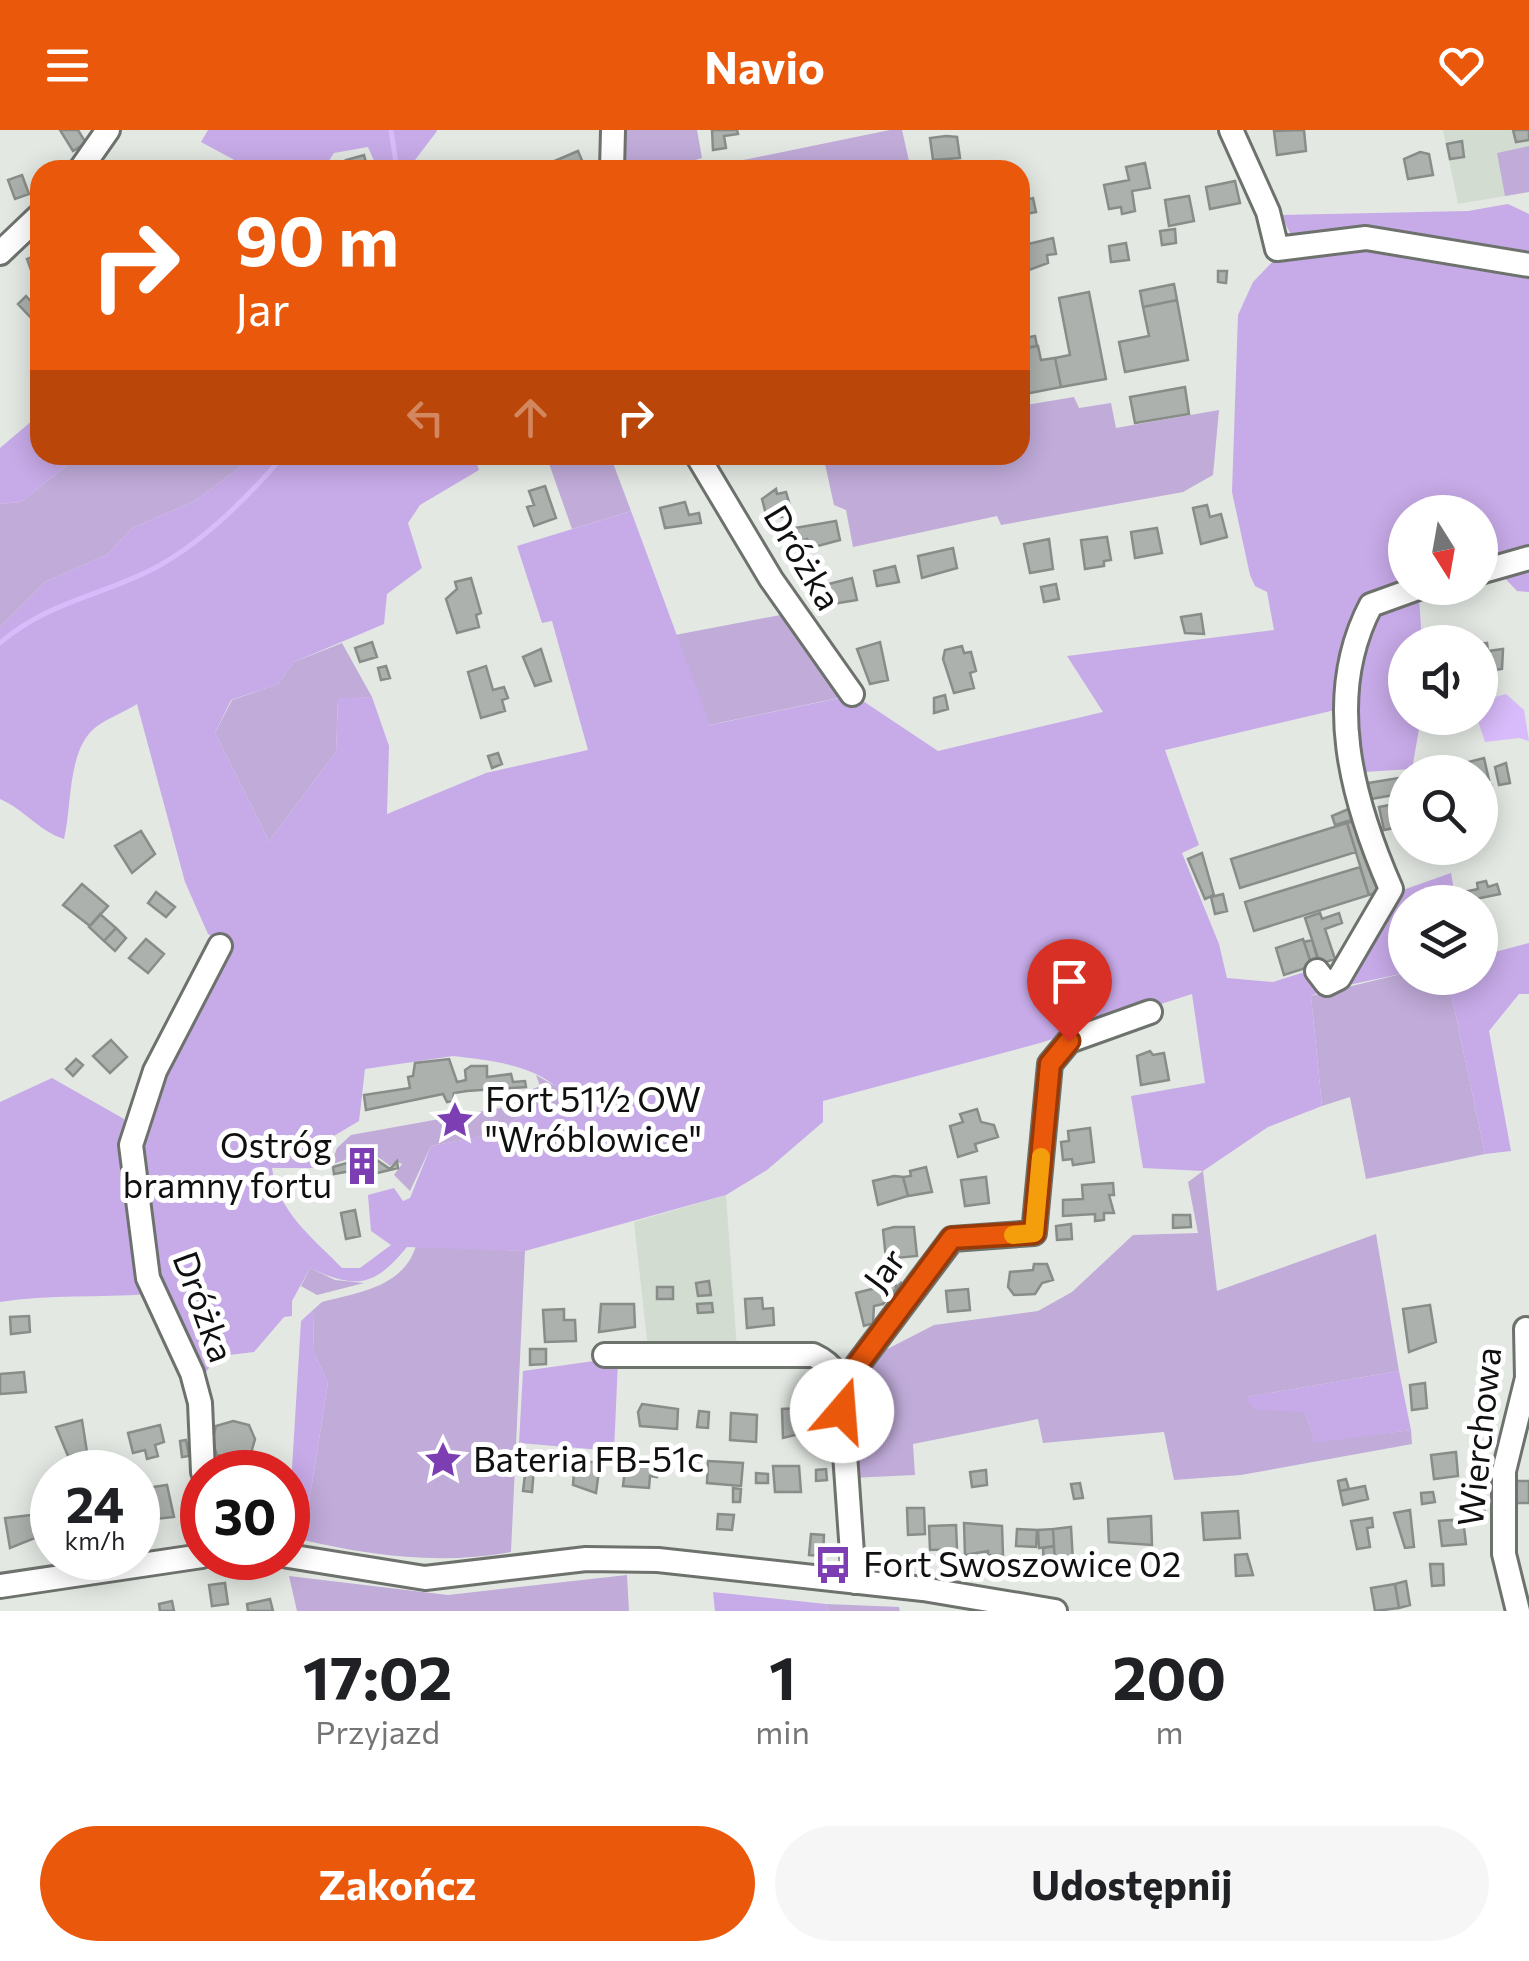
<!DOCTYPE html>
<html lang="pl">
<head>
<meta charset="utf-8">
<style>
  body { margin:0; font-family:Commissioner,sans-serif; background:#f6f6f6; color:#202124; height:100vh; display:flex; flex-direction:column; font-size:38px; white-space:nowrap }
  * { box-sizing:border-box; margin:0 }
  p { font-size:32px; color:#757577 }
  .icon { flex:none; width:55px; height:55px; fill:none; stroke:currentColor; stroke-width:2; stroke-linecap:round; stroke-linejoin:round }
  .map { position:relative; height:1481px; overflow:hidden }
  .side { display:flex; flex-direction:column; background:#fff; flex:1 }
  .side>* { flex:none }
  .top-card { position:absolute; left:30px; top:30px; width:1000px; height:305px; border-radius:30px; box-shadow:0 5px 25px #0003; background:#ea580c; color:#fff; overflow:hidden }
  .needle { width:65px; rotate:169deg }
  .controls { position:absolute; left:1388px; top:365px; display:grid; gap:20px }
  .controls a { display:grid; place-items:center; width:110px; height:110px; border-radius:50%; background:#fff; box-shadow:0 5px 25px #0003; font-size:50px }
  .speed { position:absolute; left:30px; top:1320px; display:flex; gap:20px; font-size:50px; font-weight:700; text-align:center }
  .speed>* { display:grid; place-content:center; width:130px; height:130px; border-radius:50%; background:#fff; box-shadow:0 5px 25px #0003; line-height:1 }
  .speed small { font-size:25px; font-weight:400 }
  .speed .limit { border:15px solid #d22; background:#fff; color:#111 }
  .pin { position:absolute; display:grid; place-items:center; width:85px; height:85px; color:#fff; margin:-102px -42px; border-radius:50% 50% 50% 0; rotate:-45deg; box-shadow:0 0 10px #0007 }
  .pin .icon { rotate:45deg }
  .me { position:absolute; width:110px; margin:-55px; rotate:18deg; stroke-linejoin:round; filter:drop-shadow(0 0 8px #0008) }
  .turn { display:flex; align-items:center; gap:35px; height:210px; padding:0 40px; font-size:45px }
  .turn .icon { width:130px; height:130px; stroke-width:2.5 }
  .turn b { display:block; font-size:70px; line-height:85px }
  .lanes { display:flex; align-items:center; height:95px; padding:0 40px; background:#0003; justify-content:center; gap:50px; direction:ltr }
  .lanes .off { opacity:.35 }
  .eta { display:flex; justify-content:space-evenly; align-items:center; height:170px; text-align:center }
  .eta b { font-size:60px; font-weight:700; line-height:70px }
  .primary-button { display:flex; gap:20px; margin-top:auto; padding:20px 40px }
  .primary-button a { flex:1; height:115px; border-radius:60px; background:#ea580c; color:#fff; font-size:40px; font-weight:700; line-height:115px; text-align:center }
  .primary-button a+a { background:#f6f6f6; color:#202124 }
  header { display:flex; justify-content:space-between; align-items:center; height:130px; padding:0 40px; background:#ea580c; color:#fff; font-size:45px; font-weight:700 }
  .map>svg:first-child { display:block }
  .built { fill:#d2dcd1 }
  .green { fill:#c0abd9 }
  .forest { fill:#c7aae8; fill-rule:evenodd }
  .water { fill:#d8bbfa }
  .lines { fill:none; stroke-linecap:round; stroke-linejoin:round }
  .stream { stroke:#d8bbfa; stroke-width:5 }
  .building { fill:#adb1ad; stroke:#898d89; stroke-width:2.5 }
  .minor-casing { stroke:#6e726d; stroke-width:28 }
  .minor { stroke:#fff; stroke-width:22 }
  .route-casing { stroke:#983908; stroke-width:25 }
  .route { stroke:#ea580c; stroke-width:18 }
  .slow { stroke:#f59e0b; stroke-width:18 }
  .labels { text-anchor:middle; stroke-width:10; stroke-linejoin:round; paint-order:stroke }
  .street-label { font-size:35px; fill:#0f100f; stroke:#fff }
  .poi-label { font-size:35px; fill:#0f100f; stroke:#fff; text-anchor:start }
</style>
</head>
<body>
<header><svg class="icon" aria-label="menu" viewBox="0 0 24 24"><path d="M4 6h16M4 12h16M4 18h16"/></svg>Navio<svg class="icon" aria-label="heart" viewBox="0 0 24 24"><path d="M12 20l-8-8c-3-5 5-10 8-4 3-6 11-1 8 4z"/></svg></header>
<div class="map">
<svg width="1529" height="1481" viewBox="0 0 1529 1481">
  <rect width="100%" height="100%" fill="#e3e8e3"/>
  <!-- built -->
  <path class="built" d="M1443 0H1529V62L1458 74Z
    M726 1065 737 1219H648L634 1092Z"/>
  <!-- green -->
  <path class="green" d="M618 0H697L702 28 663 40H623Z
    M890 0H902L911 40H695Z
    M1529 16V62L1505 66 1497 23Z
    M1074 267 1079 278 1111 273 1116 298 1219 280 1213 345 1183 362 1001 395 997 386 853 417 846 380 834 375 823 325H1020V276Z
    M80 325H256L195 371 132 398 108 424 45 452 0 497V374L21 372Z
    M546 325H610L631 381 572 399Z
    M791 483 848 566 709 595 675 505Z
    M342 513 372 567 338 569 336 622 269 711 215 603 232 570 278 554 294 532Z
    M1405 843V848H1448L1485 1024 1366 1049 1350 967 1322 976 1311 866Z
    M536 945 562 960 571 974 538 978 483 1006 431 1016 410 1061 394 1045 402 1034 396 1031 390 1036C360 1011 362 1028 331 1034L337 1018 351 1005 528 973 525 962 540 956Z
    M1203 1041 1217 1161 1376 1104 1399 1241 1247 1267 1305 1282 1315 1312 1411 1300 1412 1314 1241 1345 1174 1350 1164 1302 1043 1313 1038 1289 913 1314 915 1345 850 1348 847 1296 866 1230 934 1195 1038 1181 1072 1162 1133 1105 1198 1103 1188 1052Z
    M416 1116 525 1121 511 1422C441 1435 372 1426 303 1410L328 1253 314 1223 313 1180 322 1172C360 1162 403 1157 416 1116Z
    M310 1138 335 1150 364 1153 317 1165 301 1156Z
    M627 1445 629 1481H297L289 1446 448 1465Z
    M826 1474 899 1477 900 1481H828Z"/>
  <!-- forest -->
  <path class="forest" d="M208 0H436L437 1 415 30V40H378L368 17 334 23 323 40H253L201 12Z
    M1508 74 1529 84V124L1307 108 1290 103 1281 85 1468 81Z
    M1379 120 1529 146V462L1517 461 1498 441 1480 447V382H1405V458H1448L1419 467 1422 512H1405V588H1421L1412 639 1364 642 1354 571 1363 475 1335 580 1165 620 1199 715 1182 723 1219 814 1227 848 1273 852 1311 840 1325 860 1311 866 1322 976 1268 997 1203 1041 1143 1038 1131 966 1205 953 1192 864 1040 913 823 971V992L767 1040 726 1065 525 1121 407 1117C375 1156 357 1160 310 1138L292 1171V1186L284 1187 254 1222 229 1225 223 1219 203 1246 160 1161 144 1022 155 969 232 818 208 804 185 752 137 574C124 582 108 588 96 597 67 619 72 677 64 709 39 701 25 680 0 669V497L45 452 108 424 132 398 195 371 256 325H474L479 340 420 375 408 393 422 438 387 464 384 494 294 532 278 554 231 570 215 603 269 711 336 622 338 568 372 567 389 616 387 684 486 643 588 620 552 491 542 493 517 416 631 381 710 595 854 565 938 621 1103 582 1067 526 1274 500 1267 462 1255 456 1250 445 1232 362 1238 185 1253 152 1278 126ZM453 926C494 931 546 935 570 973L538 978 483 1006 431 1016 410 1068 403 1071 394 1058 368 1065 371 1101 391 1115 360 1138H342C312 1107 278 1082 272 1038H319L327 1010 359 991 365 939Z
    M40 284V325H80L21 372 0 374V318Z
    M1451 743 1456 772H1405V843L1334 858 1400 761Z
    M1529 813V864H1519L1489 901 1511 1021 1485 1024 1448 848H1480V826Z
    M52 948 124 989 149 1164C99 1168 49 1164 0 1172V972Z
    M313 1180 314 1223 328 1253 303 1410 288 1404 301 1191Z
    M601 1230 618 1231 614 1321 519 1313 523 1241Z
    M1399 1241 1411 1300 1315 1313 1305 1282 1254 1280 1246 1267Z
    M713 1462 826 1474 828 1481H715Z"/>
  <!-- water -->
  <path class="water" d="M1506 564 1524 580 1529 611 1519 608 1485 612 1477 588 1480 571Z"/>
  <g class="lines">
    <!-- stream -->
    <path class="stream" d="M391 0 397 40
      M0 513C44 474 99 466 151 440 200 415 249 366 284 325"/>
  </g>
  <!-- building -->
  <path class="building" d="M60 0H78L86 13 73 21Z
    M712 0H737L738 4 724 6 726 18 713 20Z
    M1304 0 1306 21 1277 25 1274 1Z
    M1513 0H1529V10L1516 12Z
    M946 6 957 7 960 28 933 30 930 8Z
    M1462 11 1464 27 1450 29 1447 14Z
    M578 21 586 40H553L550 33Z
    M1420 22 1429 24 1433 45 1408 49 1404 29Z
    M364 25 368 40H349L346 30Z
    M1145 33 1150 58 1132 61 1135 81 1122 84 1121 77 1109 79 1104 55 1129 50 1126 37Z
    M22 45 29 64 15 69 8 50Z
    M1235 51 1240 73 1210 79 1206 57Z
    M1189 66 1194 91 1169 96 1165 70Z
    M1033 68 1036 82 1026 84 1022 71Z
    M1175 99 1176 113 1162 115 1160 101Z
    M1053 108 1056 124 1047 125 1048 133 1021 143 1020 116Z
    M1126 113 1129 130 1111 132 1109 116Z
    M40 124V149L35 151 27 129Z
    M1218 141H1227L1226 153 1218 152Z
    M1174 154 1177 170 1143 177 1140 161Z
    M1089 162 1106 249 1061 257 1055 228 1070 225 1059 168Z
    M26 166 40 181 32 189 18 174Z
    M1177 170 1188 230 1125 242 1119 212 1149 206 1143 177Z
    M1035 206 1037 216 1020 219V209Z
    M1038 216 1041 230 1055 228 1061 257 1020 265V219Z
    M1185 257 1189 284 1135 293 1130 267Z
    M545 356 556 388 534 396 527 377 534 375 529 361Z
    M776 359 777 364 786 362 793 386 767 388 762 369Z
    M685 372 689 385 699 383 701 393 665 398 660 378Z
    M1207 375 1210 387 1221 384 1227 407 1201 414 1193 378Z
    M836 391 840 410 810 418 807 409 799 411 795 398Z
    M1157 398 1162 423 1135 428 1131 402Z
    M1107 407 1111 430 1104 431V436L1085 439 1081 410Z
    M1049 409 1053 439 1030 443 1024 414Z
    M953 418 957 438 922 448 918 426Z
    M895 436 899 452 877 456 874 441Z
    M471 448 481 483 476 485 479 497 457 503 446 469 457 459 455 452Z
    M852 448 857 470 826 475 821 456Z
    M1056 454 1059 469 1044 472 1041 457Z
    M1201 484 1204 504 1185 503 1181 487Z
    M372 512 377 527 360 532 355 518Z
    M880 512 888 550 870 554 857 519Z
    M1487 513 1488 521 1503 519 1502 539 1480 542V514Z
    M962 516 964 523 971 522 976 541 970 543 974 558 954 563 943 529 945 520Z
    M541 519 551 551 535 556 523 527Z
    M386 536 390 548 381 550 378 538Z
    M486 536 493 560 504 557 508 568 502 570 505 581 481 588 468 542Z
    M945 565 948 579 934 583V568Z
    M498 623 502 634 492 638 488 626Z
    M1484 628 1489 650 1480 652V642H1430Z
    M1506 633 1510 653 1499 655 1495 637Z
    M1405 647V663L1371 669 1368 653Z
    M1491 655 1495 677 1480 680V657Z
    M1405 672V696L1384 700 1379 677Z
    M1351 678 1355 689 1335 695 1332 686Z
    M1357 690 1379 762 1369 765 1347 693Z
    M1347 693 1356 722 1240 758 1231 729Z
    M141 701 155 724 132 743 115 716Z
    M1202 723 1214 765 1205 769 1188 729Z
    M1360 737 1369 765 1254 801 1245 772Z
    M1486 751 1488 757 1497 754 1500 764 1461 772 1459 763 1478 759 1477 753Z
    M82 754 108 776 90 796 63 775Z
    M156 762 175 777 166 787 148 773Z
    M1223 764 1227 781 1215 784 1211 767Z
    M1320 783 1322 789 1339 783 1342 793 1325 799 1335 829 1320 834 1305 788Z
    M100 784 116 798 104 811 89 797Z
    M116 798 126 808 115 821 104 811Z
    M146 809 164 824 148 843 129 828Z
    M1303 809 1312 836 1284 845 1276 818Z
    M1312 810 1318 831 1311 833 1304 812Z
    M111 910 127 927 110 943 93 926Z
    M1150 921 1153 925 1164 923 1169 950 1141 955 1137 926Z
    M76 929 83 935 73 946 66 939Z
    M449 929 457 952 466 950 465 940 471 936H487V947L511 944 513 952 525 951 526 957 467 961 454 963 453 971 447 972 443 964 366 980 364 965 410 958 408 947 413 946 415 933Z
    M607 959 609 969 586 973 585 963Z
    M977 979 981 992 994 995 998 1007 975 1014 977 1021 958 1027 950 996 963 992 960 984Z
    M1090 998 1094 1032 1073 1035 1072 1029 1063 1030 1061 1012 1069 1011 1068 1001Z
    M371 1026 390 1039 397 1031 398 1038 369 1045 368 1038 334 1044 333 1037Z
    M926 1037 932 1062 908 1066 903 1047 911 1046 910 1041Z
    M894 1046 903 1047 908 1066 878 1075 873 1051Z
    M986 1047 989 1073 965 1076 961 1050Z
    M1113 1053 1114 1065H1109L1114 1083H1104V1090L1095 1091V1084L1063 1086V1070L1083 1069 1082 1055Z
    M355 1080 360 1106 346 1109 341 1083Z
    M1173 1085H1190L1191 1097 1173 1098Z
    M1071 1094 1072 1109 1057 1110 1056 1096Z
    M894 1097H914L917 1126 886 1129 883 1100Z
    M1034 1134H1047L1053 1150 1042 1153 1035 1164 1014 1165 1008 1157 1010 1142 1033 1140Z
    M894 1145 896 1158 902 1152 883 1174 874 1176 873 1193 864 1196 856 1163 884 1156V1147Z
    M709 1151 711 1165 698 1166 696 1153Z
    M657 1157H673V1169H657Z
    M968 1159 970 1180 948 1182 946 1161Z
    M762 1168 763 1179 773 1178 774 1195 747 1198 745 1169Z
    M712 1173 713 1182 698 1183 697 1174Z
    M601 1174H634L635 1197 599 1202Z
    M1430 1175 1436 1212 1409 1222 1403 1179Z
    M564 1179V1190H575L576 1211 545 1212 543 1180Z
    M29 1186 30 1202 11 1204 10 1187Z
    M530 1219H546V1234L530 1235Z
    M24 1242 26 1262 0 1264V1244Z
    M1425 1253 1427 1278 1412 1280 1410 1255Z
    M642 1274 678 1279 677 1299 640 1296 638 1282Z
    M802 1278 803 1303 783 1308 782 1279Z
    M699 1281 709 1282 708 1298 697 1297Z
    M731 1283 757 1285 756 1312 730 1310Z
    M82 1290 87 1322 68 1326 56 1297Z
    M233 1291 249 1295 255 1309 251 1323 234 1329 217 1325 212 1311 216 1296Z
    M160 1295 164 1312 155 1315 158 1326 147 1329 145 1320 133 1323 128 1303Z
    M834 1302 836 1321 824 1323 822 1304Z
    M186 1310 189 1326 182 1327 180 1311Z
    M1456 1322 1458 1346 1434 1349 1431 1325Z
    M679 1327H686L685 1340H678Z
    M575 1330 600 1333 596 1363 573 1355Z
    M626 1331 659 1335 657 1347 650 1346 649 1358 623 1356Z
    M708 1331 743 1333 741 1356 707 1353Z
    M773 1336H799L801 1362H775Z
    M526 1337 534 1338 532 1362 523 1361Z
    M826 1339 827 1350 816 1351V1340Z
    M986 1340 987 1355 972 1357 970 1342Z
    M756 1343 768 1344V1353H756Z
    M1346 1349 1349 1359 1340 1361 1338 1351Z
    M1485 1350 1486 1360 1469 1361 1468 1351Z
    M1513 1351H1529V1373H1513Z
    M1080 1353 1083 1368 1074 1369 1071 1354Z
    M167 1355 174 1387 146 1390 139 1359Z
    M1365 1356 1368 1369 1343 1375 1340 1361Z
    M733 1358 741 1359 740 1372H733Z
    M1433 1362 1435 1372 1422 1374 1421 1363Z
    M907 1378H924L925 1404 908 1405Z
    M1484 1378 1485 1386 1470 1388 1469 1380Z
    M1410 1380 1414 1417 1405 1418 1394 1383Z
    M1238 1381 1240 1408 1204 1410 1202 1383Z
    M718 1384 734 1385 732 1400 717 1399Z
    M32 1385 35 1408 10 1418 5 1388Z
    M1151 1386 1152 1415 1109 1412 1108 1389Z
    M1372 1388 1373 1397 1367 1398 1370 1417 1357 1419 1351 1391Z
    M1463 1389 1466 1414 1442 1416 1439 1391Z
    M964 1393 1002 1396 1003 1425H988V1421L965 1425Z
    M956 1395 957 1419 930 1420 929 1396Z
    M1071 1397 1073 1432 1055 1433 1053 1399Z
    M1017 1399 1037 1400 1036 1417 1016 1416Z
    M1053 1399 1054 1416 1039 1418 1038 1400Z
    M811 1404 824 1405 823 1426 809 1425Z
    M1054 1416 1055 1433 1044 1434 1043 1418Z
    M1247 1424 1253 1445 1236 1446 1235 1425Z
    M1430 1434H1443L1444 1455 1432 1456Z
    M1406 1451 1410 1475 1399 1478 1395 1454Z
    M225 1453 228 1474 212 1476 209 1455Z
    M1395 1454 1399 1478 1375 1481 1371 1458Z
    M270 1469 273 1481H248L247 1474Z
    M172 1471 174 1481H160L159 1474Z"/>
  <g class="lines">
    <!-- minor casing -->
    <g class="minor-casing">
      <path id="minor" d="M1231 0 1268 82 1277 119 1366 108 1529 135
        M80 40 108 0
        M612 40 613 0
        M0 123 40 85
        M697 325 771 449 852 564
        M1480 442 1529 428
        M1317 841 1327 854 1339 848 1391 759C1352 670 1323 566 1371 475L1418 458
        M605 1225H813C835 1235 842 1249 842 1273
        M203 1342 200 1273 192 1243 148 1148 131 1015 155 941 220 816
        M288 1426 425 1448 586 1429 658 1430 923 1459 1055 1481
        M854 1452 842 1281 853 1241 952 1109 1034 1103 1050 934 1069 911 1150 882
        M0 1456 202 1426
        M1518 1481 1504 1424V1341L1527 1248 1526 1199"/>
    </g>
    <!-- minor -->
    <use href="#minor" class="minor"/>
  </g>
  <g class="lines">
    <!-- route casing -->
    <g class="route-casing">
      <path id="route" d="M842 1281 853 1241 952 1108 1034 1103 1050 934 1069 911"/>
    </g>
    <!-- route -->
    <use href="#route" class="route"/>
    <!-- slow -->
    <path class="slow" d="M1013 1105 1034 1103 1041 1027"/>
  </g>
  <!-- icons -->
  <defs>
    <g id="sight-bare" transform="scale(3)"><path d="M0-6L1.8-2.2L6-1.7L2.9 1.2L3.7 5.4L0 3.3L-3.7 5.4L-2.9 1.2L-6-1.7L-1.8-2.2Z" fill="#7d3eb3" stroke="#fff" stroke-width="2.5" paint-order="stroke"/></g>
    <g id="building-bare" transform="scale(3)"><path d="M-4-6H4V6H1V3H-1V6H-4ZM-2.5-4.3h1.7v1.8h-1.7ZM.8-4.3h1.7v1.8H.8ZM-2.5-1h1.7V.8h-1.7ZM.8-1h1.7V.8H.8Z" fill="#7d3eb3" stroke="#fff" stroke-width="2.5" paint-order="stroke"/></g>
    <g id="bus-bare" transform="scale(3)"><path d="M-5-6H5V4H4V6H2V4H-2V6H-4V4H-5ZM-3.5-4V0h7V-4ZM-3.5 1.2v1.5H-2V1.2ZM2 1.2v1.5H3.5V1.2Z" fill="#7d3eb3" stroke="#fff" stroke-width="2.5" paint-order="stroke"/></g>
  </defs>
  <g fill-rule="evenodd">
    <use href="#sight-bare" x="455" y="990"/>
    <use href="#building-bare" x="362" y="1036"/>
    <use href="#sight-bare" x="443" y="1330"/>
    <use href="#bus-bare" x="833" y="1435"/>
  </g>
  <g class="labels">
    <!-- street labels -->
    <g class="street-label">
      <text transform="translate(802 428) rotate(59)" y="12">Dróżka</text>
      <text transform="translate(885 1140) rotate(-53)" y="12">Jar</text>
      <text transform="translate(203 1177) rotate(70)" y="12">Dróżka</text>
      <text transform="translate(1480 1307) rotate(-84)" y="12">Wierchowa</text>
    </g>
    <!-- poi labels -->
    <g class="poi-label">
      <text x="485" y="982">Fort 51½ OW<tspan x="485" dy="40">"Wróblowice"</tspan></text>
      <text x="332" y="1028" text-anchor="end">Ostróg<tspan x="332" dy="40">bramny fortu</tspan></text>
      <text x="473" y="1342">Bateria FB-51c</text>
      <text x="863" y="1447">Fort Swoszowice 02</text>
    </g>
  </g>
</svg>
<div class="controls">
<a><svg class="needle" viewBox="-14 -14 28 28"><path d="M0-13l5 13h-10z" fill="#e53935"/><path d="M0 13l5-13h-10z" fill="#757577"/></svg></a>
<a><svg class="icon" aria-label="sound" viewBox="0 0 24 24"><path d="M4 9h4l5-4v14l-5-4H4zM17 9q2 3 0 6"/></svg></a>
<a><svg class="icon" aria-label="search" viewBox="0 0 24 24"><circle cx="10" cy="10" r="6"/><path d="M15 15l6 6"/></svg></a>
<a><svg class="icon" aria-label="layers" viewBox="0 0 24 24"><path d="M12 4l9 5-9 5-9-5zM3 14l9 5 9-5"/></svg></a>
</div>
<div class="speed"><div>24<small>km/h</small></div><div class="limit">30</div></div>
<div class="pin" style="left:1069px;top:911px;background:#d93025"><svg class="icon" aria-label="arrive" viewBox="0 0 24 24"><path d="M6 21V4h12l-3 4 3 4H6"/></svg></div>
<svg class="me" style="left:842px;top:1281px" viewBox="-20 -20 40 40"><circle r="19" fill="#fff"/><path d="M0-13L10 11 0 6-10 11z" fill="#ea580c"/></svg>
<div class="top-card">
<div class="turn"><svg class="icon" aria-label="right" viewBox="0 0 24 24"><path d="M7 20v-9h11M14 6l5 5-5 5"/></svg><div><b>90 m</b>Jar</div></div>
<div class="lanes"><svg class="icon off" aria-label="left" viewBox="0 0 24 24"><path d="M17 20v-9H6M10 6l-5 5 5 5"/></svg><svg class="icon off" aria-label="ahead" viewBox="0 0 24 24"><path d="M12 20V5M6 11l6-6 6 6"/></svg><svg class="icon" aria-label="right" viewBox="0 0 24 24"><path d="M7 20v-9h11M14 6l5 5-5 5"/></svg></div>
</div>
</div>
<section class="side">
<div class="eta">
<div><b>17:02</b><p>Przyjazd</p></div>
<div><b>1</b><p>min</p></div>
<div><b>200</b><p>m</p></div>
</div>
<div class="primary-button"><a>Zakończ</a><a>Udostępnij</a></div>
</section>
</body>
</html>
